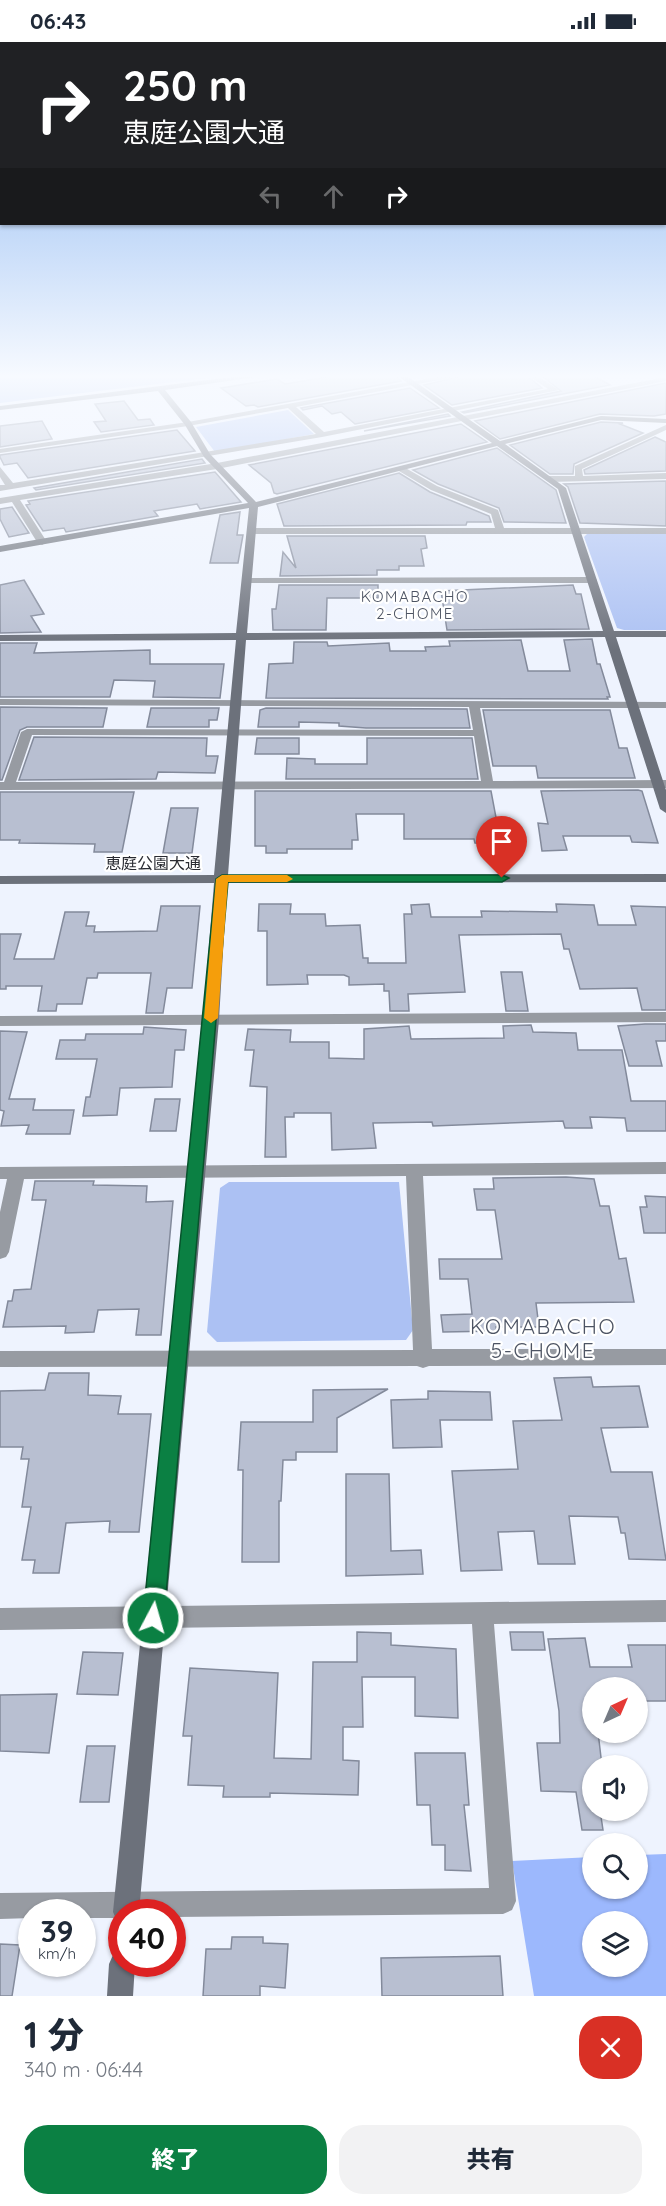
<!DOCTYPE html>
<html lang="ja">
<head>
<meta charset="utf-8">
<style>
  body { margin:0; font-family:Quicksand,"Noto Sans JP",sans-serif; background:#f2f2f3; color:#1f2937; height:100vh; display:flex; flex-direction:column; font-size:22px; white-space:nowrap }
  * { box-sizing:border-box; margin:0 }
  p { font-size:20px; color:#747a83 }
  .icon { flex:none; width:33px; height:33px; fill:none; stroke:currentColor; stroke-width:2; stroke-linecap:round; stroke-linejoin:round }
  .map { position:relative; height:1954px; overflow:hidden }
  .side { display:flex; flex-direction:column; background:#fff; flex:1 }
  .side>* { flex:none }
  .banner { position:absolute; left:0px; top:0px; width:666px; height:183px; box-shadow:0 2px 4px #0004; background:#202124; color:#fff; overflow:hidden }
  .needle { width:39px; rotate:44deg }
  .fabs { position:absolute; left:582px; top:1635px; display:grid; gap:12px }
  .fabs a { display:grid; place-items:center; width:66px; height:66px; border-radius:50%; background:#fff; box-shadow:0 2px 4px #0004; font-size:30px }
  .speed { position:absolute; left:18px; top:1857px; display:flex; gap:12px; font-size:30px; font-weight:700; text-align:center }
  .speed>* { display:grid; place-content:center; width:78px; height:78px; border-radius:50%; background:#fff; box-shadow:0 2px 4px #0004; line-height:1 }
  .speed small { font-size:15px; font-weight:400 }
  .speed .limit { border:9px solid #d22; background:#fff; color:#111 }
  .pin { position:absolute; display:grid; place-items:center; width:51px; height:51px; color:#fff; margin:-62px -26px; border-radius:50% 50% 50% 0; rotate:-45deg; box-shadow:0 0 6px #0007 }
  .pin .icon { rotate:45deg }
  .me { position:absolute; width:66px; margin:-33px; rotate:6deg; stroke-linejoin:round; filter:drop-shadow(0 0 4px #0008) }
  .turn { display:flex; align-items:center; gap:21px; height:126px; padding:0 24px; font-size:27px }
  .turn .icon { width:78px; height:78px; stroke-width:2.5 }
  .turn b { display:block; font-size:42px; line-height:51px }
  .lanes { display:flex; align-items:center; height:57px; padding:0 24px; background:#0003; justify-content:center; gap:30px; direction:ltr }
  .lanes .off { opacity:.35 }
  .round { display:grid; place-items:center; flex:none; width:63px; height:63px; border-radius:24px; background:#f2f2f3 }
  .head { display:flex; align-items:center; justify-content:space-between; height:102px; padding:0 24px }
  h1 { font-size:36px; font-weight:800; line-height:45px }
  .primary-button { display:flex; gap:12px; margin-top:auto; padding:12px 24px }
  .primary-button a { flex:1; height:69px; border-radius:24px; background:#0b8043; color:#fff; font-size:24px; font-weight:800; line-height:69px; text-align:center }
  .primary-button a+a { background:#f2f2f3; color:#1f2937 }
  .status { display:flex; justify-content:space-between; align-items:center; height:42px; padding:0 30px; background:#fff; direction:ltr }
  .status svg { height:16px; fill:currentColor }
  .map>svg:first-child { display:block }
  .green { fill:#acc1f3 }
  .forest { fill:#9cb8fd; fill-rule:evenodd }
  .building { fill:#b8bfd1; stroke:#838a9b; stroke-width:1.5 }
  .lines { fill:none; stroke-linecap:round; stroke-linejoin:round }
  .street { fill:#979ba2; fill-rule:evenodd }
  .secondary { fill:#6c717b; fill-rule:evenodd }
  .route { fill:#0b8043; stroke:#07532c; stroke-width:1.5 }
  .slow { fill:#f59e0b }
  .labels { text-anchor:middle; stroke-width:4.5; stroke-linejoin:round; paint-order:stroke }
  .far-neighbourhood-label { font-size:15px; letter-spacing:1.5px; fill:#4d5463; stroke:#fff }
  .street-label { font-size:16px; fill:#292b32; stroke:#fff }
  .near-neighbourhood-label { font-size:21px; letter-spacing:1.5px; fill:#4d5463; stroke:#fff }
</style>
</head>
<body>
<div class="status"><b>06:43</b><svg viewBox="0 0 49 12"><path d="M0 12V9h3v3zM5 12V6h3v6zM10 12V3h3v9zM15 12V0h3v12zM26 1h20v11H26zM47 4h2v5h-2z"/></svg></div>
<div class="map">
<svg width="666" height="1954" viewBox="0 0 666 1954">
  <rect width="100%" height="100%" fill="#eef3fe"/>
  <!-- green -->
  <path class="green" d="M0 334H223L0 361Z
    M288 368 314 392 215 410 196 385Z
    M588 491H666V588H624L617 586 584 495Z
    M229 1140H399L413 1288 406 1298 217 1300 207 1290 220 1146Z"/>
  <!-- forest -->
  <path class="forest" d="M666 1812V1954H534L512 1819 592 1815V1846H638V1813ZM592 1880H638V1924H592Z"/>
  <!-- building -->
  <path class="building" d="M333 334H396L401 339 258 365 254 363 246 364 221 346 277 337 285 342Z
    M462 334H527L542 346 452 363 424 343Z
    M542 334H594L610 343 464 371 462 370 561 349Z
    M666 341V372L654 374 600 372 500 397 475 379Z
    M410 346 439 366 355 382 341 370 332 372 322 364 303 368 301 366Z
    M124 359 138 378 150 377 154 383 101 390 94 380 106 379 95 362Z
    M448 372 450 374 364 389Z
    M42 379 52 397 0 405V384Z
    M601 380 623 381 620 382 643 391 574 422 573 432H550L510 403Z
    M461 382 487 400 277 452 274 451 271 441 249 423Z
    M177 388 195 409 28 436 17 421 4 423 0 415V413Z
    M655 395 666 400V429L585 432 584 428Z
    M497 406 556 448 566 481 504 480 499 466 438 442 413 428Z
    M202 417 205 421 36 448 34 446Z
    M215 430 241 460 200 467 197 462 154 469 158 474 66 490 64 486 43 489 26 463 30 462 28 459Z
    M399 431 430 450 489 474 491 480H467L466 483 284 484 277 462Z
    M666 439V484L580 481 568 445 564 442Z
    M12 465 29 491 9 495 0 477V467Z
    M240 470 237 493H243L238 521H210L220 473Z
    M287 494H425L427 506 421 507 424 524H399V528H377V533L280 534 283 510 296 526Z
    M24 538 44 572 31 574 41 590 0 591V543Z
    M279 543H378V556H327L326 588H273L272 567H276Z
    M573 543 576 552H581L589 587 447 588 441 549Z
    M592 597 597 622H600L610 655H607L608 657 266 656 269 622 293 621 294 600H327L328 604 389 601 390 609H426L425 605 450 604 449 599 521 598 528 629H570L564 598Z
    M0 601H37L34 611 150 608V622H224L220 656 153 655 155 639 114 638 110 655H0Z
    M0 665 107 666 103 685H27L20 688 2 738H0Z
    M151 666H219L217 678H209V685H147Z
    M266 666 467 667 470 686H366L339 684V681L299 680V685H258L260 668Z
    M483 668H610L619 706H627L635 736H538L536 724H493Z
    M34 695 207 696 206 714H218L215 731 158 730 156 737 19 738Z
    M257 696H299V712H255Z
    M367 696H472L478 737H286L287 716 315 717V722H367Z
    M638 748 642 749 658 801 632 800 630 794H563L567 808 542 809 538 781 548 782 541 749Z
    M255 749H491L501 802 475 801 474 797H404V772H356L358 798H352V807H287V811H266V804H255Z
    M0 750H134L122 810H94L95 802 19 801 20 798H0Z
    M171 766H198L192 811H163Z
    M259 862H291L290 872H325L326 884 360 883 363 916H368V921H406L404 872H412L411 863 429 862 431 875H482L481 869 557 870 556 862 594 863 598 883H636L631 864 666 865V968H642L637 946 580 947 569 907H564L561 892 459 893 465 950 408 952 409 969H390L389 949H384V942L349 943V935L344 933H307L308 942 267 943V889H258Z
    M161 864H200L192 946H167L163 971H146L151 931H98L97 936H87L82 962H57L56 969H38L42 944H6V947H0V892H21L14 917H54L65 870H89L86 884H95L94 890 157 889Z
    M501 930H522L528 969H506Z
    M645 982H666V999H656L662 1024H629L618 984Z
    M531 983 533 990 576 991 578 1008H622L631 1059H666V1089H627L625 1076 590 1075 592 1086H565L563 1079 433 1084 432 1080 373 1081 376 1106 332 1108 331 1071H294V1075H285L286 1115H265L267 1045 250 1044 254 1008H245L248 987 291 988 290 1000H329V1016L364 1017V987L409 984 411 997 504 996 503 984Z
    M144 985 186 988 184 1008H175L172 1045 120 1046 117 1073 83 1074 86 1055H90L97 1017H56L60 998H85L86 992H143Z
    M0 989 27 990 9 1057H35L33 1068H74L70 1092H26L29 1083 1 1084 4 1069 0 1068Z
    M155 1057H180L176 1089H150Z
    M566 1135 594 1137 600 1164H609L619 1217 626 1216 634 1260 536 1261 539 1285H496L497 1289 443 1290 441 1273 472 1272 468 1237H440L439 1217H502L495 1168H477L474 1147H494L493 1136Z
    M35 1139H94L93 1143 147 1144 146 1160 173 1159 161 1293H136L139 1267 98 1268 94 1290 65 1291 66 1284 3 1285 8 1259H12L14 1248 31 1247 46 1158H32Z
    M645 1154 666 1155V1191H644L640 1165H647Z
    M49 1331H89L88 1353 121 1354 118 1372H151L139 1490H109L110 1479 66 1481 59 1531H33L35 1518H22L31 1465H22L29 1417H21L23 1405H0V1349L45 1348Z
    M591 1335 593 1345 639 1344 648 1385 601 1386 611 1430H652L666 1518 629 1517 625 1491H621L618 1475 569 1474 575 1522H538L534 1489 498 1490 502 1528 461 1529 452 1429 518 1427 513 1379 562 1378 554 1336Z
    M388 1347 337 1376V1410H296V1418H283L281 1459H279V1520H242L243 1428H238L241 1380H313V1348Z
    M428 1349 490 1350 492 1378H440L442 1405 393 1406 391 1358 428 1357Z
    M346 1432H389L391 1509 421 1508 423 1532 346 1534Z
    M357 1590 391 1591V1603L456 1607 458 1676 415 1674V1635H362L363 1685H343V1718L359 1719 358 1753 270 1751V1755H223L224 1744 188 1743 192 1694H183L190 1626 278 1631 274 1716 311 1717 313 1620H357Z
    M510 1590H543L545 1608H512Z
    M585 1596 590 1625H632L628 1603H666V1659H638V1646H592V1690H598L602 1724H592V1768H600L603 1788H582L576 1750 541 1749 537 1701H560L559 1669 548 1597Z
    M83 1610 123 1611 118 1653 77 1652Z
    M57 1652 49 1711 0 1709V1653Z
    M87 1704H115L109 1760H80Z
    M415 1711H465L469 1763H464L471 1829 445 1828V1803H432L430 1763H417Z
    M232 1895H263V1901L288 1902 285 1946 260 1944V1954H203L206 1907H231Z
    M0 1902 20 1903 12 1954H0Z
    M500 1914 503 1954H382L381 1916Z"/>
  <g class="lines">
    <!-- street -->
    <path class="street" d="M443 334H460L296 365 324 390 548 347 529 334H538L559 348 322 395 0 449V443H5L0 435V425L13 441 316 392 288 366 188 384 0 411V407L188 380Z
      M666 335V339L217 427 20 458 47 500 42 503 37 500 12 460 0 462V456L217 421Z
      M666 383V388L582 427 583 434 666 431V437L549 440 545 437 549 434H575V424Z
      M402 424 437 444 498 468 504 486H666V492H253L248 489 253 486H495L491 472 431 448 399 429 398 427Z
      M248 536 592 535 597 538 592 541H245V537Z
      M0 657 666 660V666H480L493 739 666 738V746L0 748V740H4L21 690 27 687 473 688 469 665 0 663ZM32 693 474 694 481 739 16 740Z
      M666 970V980L0 984V974Z
      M666 1120V1132L423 1134 432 1307H666V1323L429 1324 423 1326 417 1324 0 1325V1309L413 1308 406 1134 24 1137 9 1210 6 1215 0 1217V1170L7 1137H0V1125Z
      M666 1558V1580L494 1582 516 1859 512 1868 503 1872 172 1875V1870H122V1876H82V1870H32V1876L0 1877V1851L489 1846 472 1582 0 1588V1566Z"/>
    <!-- secondary -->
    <path class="secondary" d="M240 334H263L165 348 191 380 210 412 256 460 492 401 398 334H407L500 399 601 374 666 377V381L601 378 505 402 566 446 614 589H666V595H616L666 748V771L660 767 605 595 246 598 228 833 666 832V840L227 841 219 978 139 1870H122V1881L117 1879 113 1870 203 978 214 841 0 842V834L214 833 236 598 0 599V593L236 591 249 466 0 510V504L248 461 204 415 185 383 158 349 0 368V364ZM497 404 558 447 603 589 247 591 258 465Z
      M122 1909V1922H135L133 1954H107L109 1922 113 1913Z"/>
  </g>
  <!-- sky -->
  <linearGradient id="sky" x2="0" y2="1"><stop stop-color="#81b0f0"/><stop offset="0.55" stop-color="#f7faff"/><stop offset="1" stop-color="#f7faff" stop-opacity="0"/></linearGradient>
  <rect width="666" height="608" fill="url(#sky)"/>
  <!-- route -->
  <path class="route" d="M222 833H502L509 836 502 840H228L164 1576 161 1583 153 1586 146 1583 143 1576 216 837Z"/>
  <!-- slow -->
  <path class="slow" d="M222 833H287L293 837 287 840H228L218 976 211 981 204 976 216 837Z"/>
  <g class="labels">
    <!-- far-neighbourhood labels -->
    <g class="far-neighbourhood-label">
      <text x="415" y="560">KOMABACHO<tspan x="415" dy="17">2-CHOME</tspan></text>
    </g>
    <!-- street labels -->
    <g class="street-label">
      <text x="153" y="827">恵庭公園大通</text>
    </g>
    <!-- near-neighbourhood labels -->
    <g class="near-neighbourhood-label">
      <text x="543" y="1292">KOMABACHO<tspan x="543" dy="24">5-CHOME</tspan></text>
    </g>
  </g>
</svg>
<div class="fabs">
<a><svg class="needle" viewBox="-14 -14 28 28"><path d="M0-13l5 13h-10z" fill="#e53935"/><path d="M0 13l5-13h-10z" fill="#747a83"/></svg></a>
<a><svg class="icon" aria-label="sound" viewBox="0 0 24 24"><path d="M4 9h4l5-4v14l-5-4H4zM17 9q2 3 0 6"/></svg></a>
<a><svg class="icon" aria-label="search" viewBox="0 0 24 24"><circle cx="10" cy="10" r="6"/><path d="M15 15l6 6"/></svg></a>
<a><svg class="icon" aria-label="layers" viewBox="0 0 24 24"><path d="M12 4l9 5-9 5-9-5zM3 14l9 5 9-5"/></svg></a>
</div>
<div class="speed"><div>39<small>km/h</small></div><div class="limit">40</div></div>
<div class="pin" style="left:502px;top:836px;background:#d93025"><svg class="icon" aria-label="arrive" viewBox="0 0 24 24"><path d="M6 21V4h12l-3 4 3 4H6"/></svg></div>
<svg class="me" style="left:153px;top:1576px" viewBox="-20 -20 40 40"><circle r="17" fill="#0b8043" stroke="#fff" stroke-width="3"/><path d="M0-11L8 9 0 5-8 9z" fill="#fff"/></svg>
<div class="banner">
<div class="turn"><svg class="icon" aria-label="right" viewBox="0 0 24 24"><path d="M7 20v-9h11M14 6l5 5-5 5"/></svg><div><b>250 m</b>恵庭公園大通</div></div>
<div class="lanes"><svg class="icon off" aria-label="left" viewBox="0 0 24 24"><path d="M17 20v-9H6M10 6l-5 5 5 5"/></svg><svg class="icon off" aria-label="ahead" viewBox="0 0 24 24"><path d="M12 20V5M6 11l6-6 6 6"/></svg><svg class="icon" aria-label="right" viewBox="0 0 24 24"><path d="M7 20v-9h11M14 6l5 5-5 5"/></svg></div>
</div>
</div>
<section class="side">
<div class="head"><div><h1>1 分</h1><p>340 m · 06:44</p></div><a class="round" style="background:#d93025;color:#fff"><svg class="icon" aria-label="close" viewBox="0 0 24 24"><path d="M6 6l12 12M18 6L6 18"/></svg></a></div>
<div class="primary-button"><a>終了</a><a>共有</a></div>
</section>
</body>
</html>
